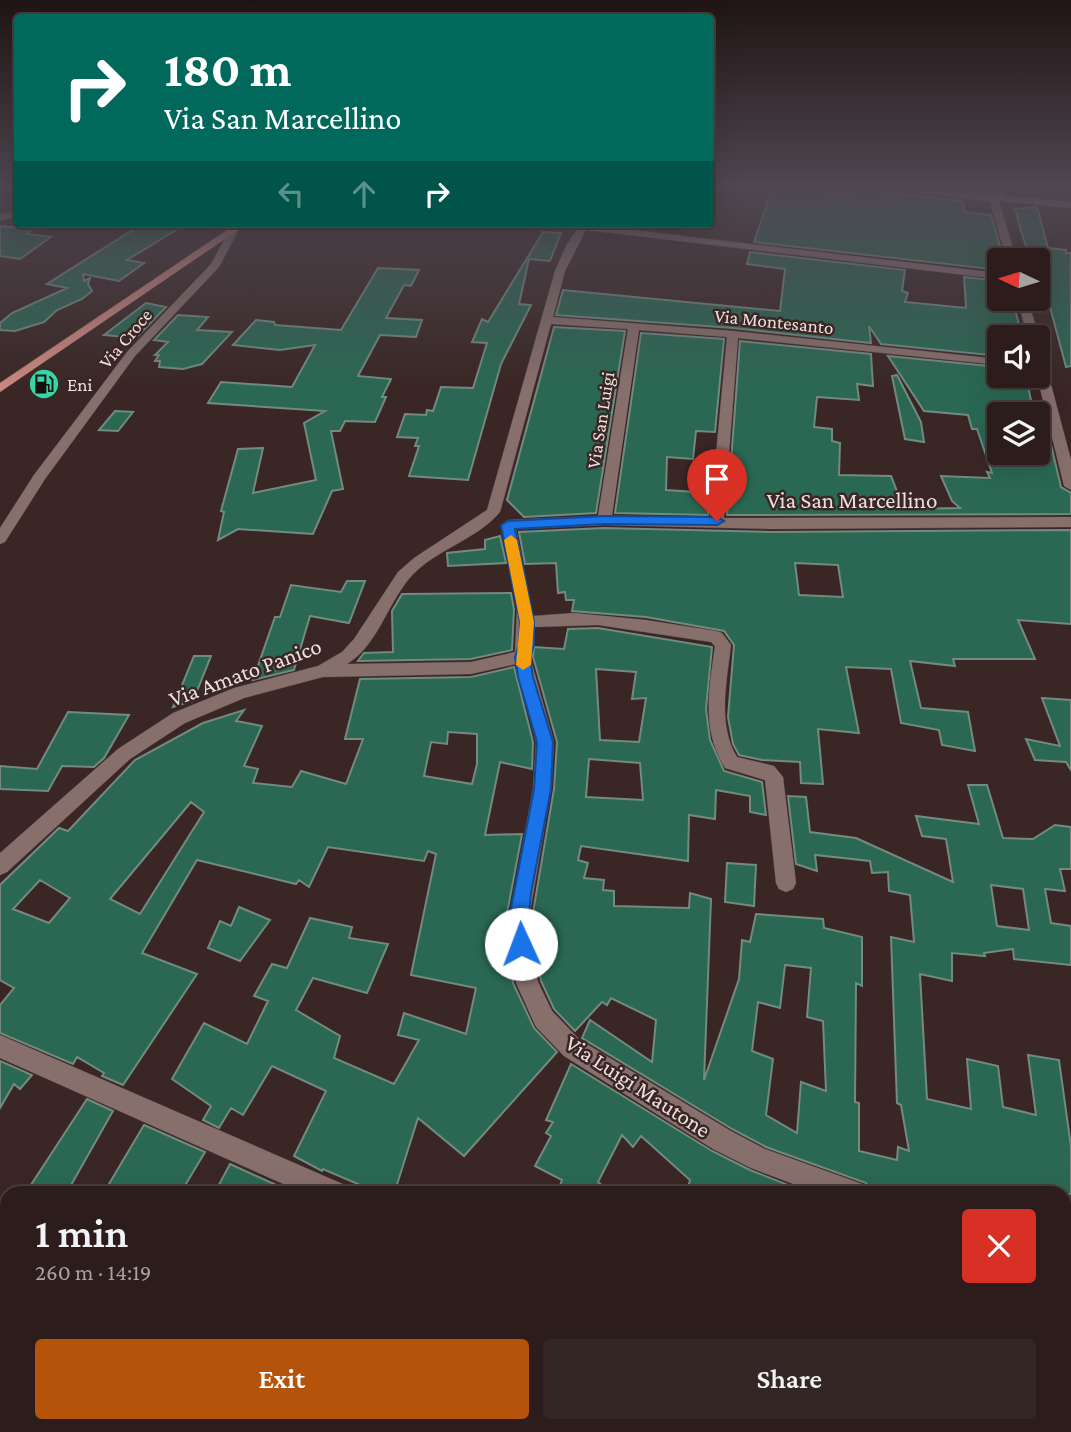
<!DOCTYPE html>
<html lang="en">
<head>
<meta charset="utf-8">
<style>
  body { margin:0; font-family:"Crimson Pro",serif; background:#342625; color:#f1f3f6; height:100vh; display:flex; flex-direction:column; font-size:26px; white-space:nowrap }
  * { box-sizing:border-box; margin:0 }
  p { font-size:23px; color:#a6a2a3 }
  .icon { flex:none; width:38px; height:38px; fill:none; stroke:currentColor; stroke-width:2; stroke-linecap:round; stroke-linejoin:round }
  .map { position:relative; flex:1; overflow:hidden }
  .details { position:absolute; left:0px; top:1186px; width:1071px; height:247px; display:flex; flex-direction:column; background:#2c1d1c; border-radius:21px 21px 0 0; box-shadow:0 7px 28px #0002,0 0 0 2px #483b3b }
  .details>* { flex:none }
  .top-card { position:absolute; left:14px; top:14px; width:700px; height:214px; border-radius:7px; box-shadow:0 7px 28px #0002,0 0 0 2px #483b3b; background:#00695c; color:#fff; overflow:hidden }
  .needle { width:46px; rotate:274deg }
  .buttons { position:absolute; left:987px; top:248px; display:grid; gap:14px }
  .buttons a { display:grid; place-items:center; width:63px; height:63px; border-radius:7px; background:#2c1d1c; box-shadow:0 7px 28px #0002,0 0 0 2px #483b3b; font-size:35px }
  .pin { position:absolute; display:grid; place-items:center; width:60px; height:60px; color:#fff; margin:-72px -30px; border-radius:50% 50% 50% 0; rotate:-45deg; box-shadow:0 0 7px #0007 }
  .pin .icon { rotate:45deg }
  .me { position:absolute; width:77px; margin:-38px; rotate:358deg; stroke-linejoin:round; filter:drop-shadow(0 0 5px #0008) }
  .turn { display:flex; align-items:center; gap:24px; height:147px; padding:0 35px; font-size:32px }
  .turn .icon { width:91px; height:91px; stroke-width:2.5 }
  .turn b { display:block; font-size:49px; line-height:60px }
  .lanes { display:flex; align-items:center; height:66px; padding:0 35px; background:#0003; justify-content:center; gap:35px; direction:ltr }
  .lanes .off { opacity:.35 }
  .round { display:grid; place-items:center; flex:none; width:74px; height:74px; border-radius:7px; background:#342625 }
  .overview { display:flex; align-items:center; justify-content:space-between; height:119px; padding:0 35px }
  h1 { font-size:42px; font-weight:600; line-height:52px }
  .action { display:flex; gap:14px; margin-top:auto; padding:14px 35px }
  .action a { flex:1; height:80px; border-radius:7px; background:#b45309; color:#fff; font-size:28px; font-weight:600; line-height:80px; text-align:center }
  .action a+a { background:#342625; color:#f1f3f6 }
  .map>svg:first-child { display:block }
  .building { fill:#2a6853; stroke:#738a81; stroke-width:2; fill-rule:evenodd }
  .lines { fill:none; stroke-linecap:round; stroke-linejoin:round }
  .minor-casing { stroke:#564544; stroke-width:1 }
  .major-casing { stroke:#564544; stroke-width:1 }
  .minor { fill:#876f6c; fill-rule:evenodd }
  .major { fill:#cb867e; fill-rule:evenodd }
  .route { fill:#1a73e8; stroke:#114b97; stroke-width:2 }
  .slow { fill:#f59e0b }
  .labels { text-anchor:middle; stroke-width:5; stroke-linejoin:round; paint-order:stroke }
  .far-street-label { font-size:19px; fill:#ecdfdd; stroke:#3a2725 }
  .far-poi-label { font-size:19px; fill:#ecdfdd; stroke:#3a2725; text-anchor:start }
  .street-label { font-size:23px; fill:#ecdfdd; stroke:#3a2725 }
</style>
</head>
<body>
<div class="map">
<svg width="1071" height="1432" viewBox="0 0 1071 1432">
  <rect width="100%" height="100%" fill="#3a2725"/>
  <!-- building -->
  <path class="building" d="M773 186 835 193H857V189L963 201 965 212 991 215 1003 256H1000L999 270 754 242Z
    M1037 207 1048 248 1066 250V253H1071V366L1066 367 1045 288H1038V260L1030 259 1017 218H1019L1014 209Z
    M142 224H186L127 260 144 263 119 281 83 274 84 281 90 278 88 284 92 291 82 299 57 310 44 322 15 331 0 330V323L12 313 67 288 47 284Z
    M0 226 32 229 27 234 51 237 20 259 0 256Z
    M543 232 561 233 550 261 529 259 519 304 531 305 501 364 468 480 409 476 419 446H415L418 438 397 437 405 414 426 415 427 410 433 411 441 387 473 388 487 343 472 342 482 319 488 322Z
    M750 252 905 270 902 291 908 293 905 302 966 308 964 277 999 281V299H1012L1023 338H999V356L881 344 869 326 871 343 733 328 556 315 563 290 780 311 785 269 747 264Z
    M378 268 419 270 411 286 404 285 386 318 422 320 416 337 380 335 358 376 391 379 382 397H386L375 422 345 421 340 431H331L343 489 332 491 313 534 238 529 218 540 224 512 221 511 238 449 263 448 253 493 316 480 304 423 325 411 208 403 221 382 292 387 315 345 280 350 233 345 256 320 274 322 275 325 341 330Z
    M146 303 166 307 136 338 104 335Z
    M178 315 208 317 197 330 232 332 202 364 183 369 159 367 160 361H155L159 355H155L168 342 154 340Z
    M554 327 625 331 596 513 524 517 507 500Z
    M641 333 724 339 715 432 696 431 693 459 667 457 666 490 710 493 708 515 615 513Z
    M740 341 871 354 873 386 857 384 859 400 817 397 814 427 832 429V441L840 443 839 475 891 476 904 509 960 508 952 501 941 476 990 478 987 472 992 473 977 429H972L968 415 924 411 888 356 999 367V376L1027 381 1033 410 999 407V454L1038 458V431L1048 432 1061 487 1071 493V514L727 515Z
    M897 375 921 422 924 442 905 439 892 376Z
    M115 411 133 412 118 431 99 430Z
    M604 528 771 532 1071 530V624L1018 620 1035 659H953L955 666 910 661 921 708 968 712 975 751 942 745 939 730 901 723 891 669 846 667 859 733 818 729 823 784 801 783 800 762 762 760 739 755 733 744 728 717 734 645 724 631 646 617 572 611 574 600H566L565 592 558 593 556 563 525 564 519 532ZM795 563 838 565 843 597 799 595Z
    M500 536 506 563 448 566 447 553 485 549V540Z
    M347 581H365L349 623 310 616 294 670 253 680 275 617H280L291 585 341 592Z
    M511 593 514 609 512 650 471 659 358 661 364 653 393 652 392 611 402 594Z
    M598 628 712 647 706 709 710 740 724 771 762 782 766 815 750 812V796L716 790 715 819 689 815 688 861 581 846 578 860 588 863 584 878 604 880 603 890 614 891V906L689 908 690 893 711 899 704 1080 739 979 742 940 750 942 756 914 823 919 824 928 862 937V986L856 983 855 1102 859 1103V1151L897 1160 898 1147 909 1151 901 1105 897 1103 891 937 914 942 910 895 889 891 888 872 872 873 870 861 815 855 817 871 796 864 788 796 806 797 810 832 856 838 953 882 946 839 922 836 916 816 979 824 968 785H987L1003 838 1033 839 1055 825 1071 827V869H1060L1065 891 1045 889 1051 923 1071 926V965L1014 959 1013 949 984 953 985 956 952 953V981L920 974 927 1099 971 1109 967 1059 998 1066 1003 1107 1036 1115 1028 1055 1059 1060 1071 1147V1194H871L866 1183 766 1147 732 1129 582 1038 590 1020 652 1062 656 1020 611 998 607 1005 602 1002 575 1031 554 1009 541 981 531 924 554 789 557 742 533 657 534 647 564 649 568 629ZM596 669 636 672 632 699 646 698 639 742 600 740ZM589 759 640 763 643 800 586 797ZM991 885 1023 889 1029 930 997 926ZM785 965 811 968 807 1017 823 1021 826 1091 801 1082 797 1133 766 1115 773 1059 752 1051 758 1002 780 1008Z
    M194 656H211L193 701 173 707Z
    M514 667 533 742 532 769 500 762 485 835 522 834 505 924 513 983 534 1028 557 1052 464 1156 418 1118 394 1194H381L323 1169 322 1171 294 1156 326 1091 272 1066 243 1115 231 1108 219 1128 203 1120 211 1106 172 1079 204 1023 247 1044 268 1001 254 996 272 964 287 968 310 918 352 927 349 938 388 944 367 993 313 978 296 1010 340 1036 334 1058 394 1084 419 1040 398 1035 404 1013 466 1034 476 988 411 975 436 854 428 851 424 861 328 847 309 887 299 880 296 884 197 860 142 953 197 974 123 1085 102 1076 104 1073 77 1057 73 1064 0 1033V1005L14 988 0 980V885L59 828 68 831 135 760 203 723 244 710 236 721 262 726 244 766 258 769 253 783 292 787 301 771 346 784 363 739H345L360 679 471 677ZM448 732 477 734V764L472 784 424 776 431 742 447 744ZM191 802 204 812 140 914 110 899ZM40 880 70 898 49 923 13 909Z
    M1042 698 1071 700V770L1066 762 1035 760 1026 739 1060 746Z
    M68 712 129 715 104 758 94 767 62 766 48 791 0 789V766L37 769Z
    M727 863 756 865 754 906 725 902Z
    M239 907 270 920 240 961 208 948 220 921 231 926Z
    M0 1061 32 1075 20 1089 14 1084 0 1108Z
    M571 1064 712 1151 750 1170 811 1194H686L690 1180 641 1136 633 1147 622 1135 598 1182 613 1194H557L562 1180 535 1166 551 1136 546 1133 553 1122 546 1120Z
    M87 1099 113 1111 66 1194H25Z
    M144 1125 205 1152 180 1194H103Z
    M230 1164 296 1194H214Z"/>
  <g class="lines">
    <!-- minor casing -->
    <g class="minor-casing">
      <path id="minor" d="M869 186H901L966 193 972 186C985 186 999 184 1006 196L1071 202V208L999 201 1017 261H1007L990 202ZM985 190 996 195 986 197 975 191Z
        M18 210V216L0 221V215Z
        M581 224 999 273V279L586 230 565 271 553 317 733 331 999 359V365L738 338 724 518 1071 517V527L771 529 604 525 516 529 533 616 574 613 646 620 716 631 722 633 731 645C727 680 717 725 737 757L774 766 783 777 796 883 793 889 786 892 779 889 776 883 765 780 725 768C701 730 709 689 715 646L711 642 598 625 534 627 530 657 554 742 551 789 528 924 538 982 552 1011 580 1040 731 1131 765 1149 865 1185 869 1194H820L751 1168 713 1149 564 1056 536 1027 516 983 508 924 533 789 536 742 516 664 471 674 323 677 244 698 185 723 130 759 7 872 0 875V853L118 749 173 713 234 688 318 666 342 652 354 639 398 572 414 558 487 510 555 271 567 244ZM551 324 628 329 598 516 508 520 501 525 517 609 515 652 471 662 347 664C376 647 387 606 408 580 432 550 476 541 500 512ZM639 330 727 337 710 518 612 516Z
        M230 229 238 231 219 267 135 356 45 479 5 542 0 544V528L34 475 127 352 211 264Z
        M1018 299H1028L1039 338 1038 339 1027 338Z
        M1038 355 1044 358 1071 460V490L1064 486 1037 376Z
        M0 1035 345 1185 349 1194H306L0 1058Z
        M1064 1239 1071 1241V1267L1064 1265Z"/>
    </g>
    <!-- major casing -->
    <g class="major-casing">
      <path id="major" d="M236 224H247L0 392V383Z"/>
    </g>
    <!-- minor -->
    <use href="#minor" class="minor"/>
    <!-- major -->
    <use href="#major" class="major"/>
  </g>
  <!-- sky -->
  <linearGradient id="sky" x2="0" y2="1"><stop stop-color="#201514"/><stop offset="0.48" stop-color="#4f4751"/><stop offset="1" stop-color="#4f4751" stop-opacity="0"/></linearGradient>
  <rect width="1071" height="387" fill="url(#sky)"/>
  <!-- route -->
  <path class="route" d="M604 516 717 517 724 521 717 525 604 524 515 529 534 622V645L530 657 533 677 553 742 551 789 531 893 528 924 531 944 528 950 521 953 514 950 508 924 534 789 537 742 518 677 515 657 519 645 520 622 501 525 508 521Z"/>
  <!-- slow -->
  <path class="slow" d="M511 535 517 540 534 622 531 665 523 670 516 665 520 622 504 540Z"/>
  <!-- icons -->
  <defs>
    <g id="fuel-disc" transform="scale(1.575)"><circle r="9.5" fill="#36d4a6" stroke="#3a2725"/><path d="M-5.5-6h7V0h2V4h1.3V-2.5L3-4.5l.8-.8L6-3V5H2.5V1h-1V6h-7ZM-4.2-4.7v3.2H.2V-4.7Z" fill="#111"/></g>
  </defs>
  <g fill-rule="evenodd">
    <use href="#fuel-disc" x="44" y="384"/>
  </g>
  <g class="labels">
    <!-- far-street labels -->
    <g class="far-street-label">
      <text transform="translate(774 321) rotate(6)" y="7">Via Montesanto</text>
      <text transform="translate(125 338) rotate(-50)" y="7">Via Croce</text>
      <text transform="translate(600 420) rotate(-81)" y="7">Via San Luigi</text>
    </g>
    <!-- far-poi labels -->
    <g class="far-poi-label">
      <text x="67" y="391">Eni</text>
    </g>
    <!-- street labels -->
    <g class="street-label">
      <text x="852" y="508">Via San Marcellino</text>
      <text transform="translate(245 672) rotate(-20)" y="8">Via Amato Panico</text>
      <text transform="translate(638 1086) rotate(33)" y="8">Via Luigi Mautone</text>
    </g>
  </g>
</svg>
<div class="buttons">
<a><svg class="needle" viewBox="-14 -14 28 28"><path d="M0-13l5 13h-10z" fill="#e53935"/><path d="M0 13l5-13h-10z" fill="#a6a2a3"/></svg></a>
<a><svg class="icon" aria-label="sound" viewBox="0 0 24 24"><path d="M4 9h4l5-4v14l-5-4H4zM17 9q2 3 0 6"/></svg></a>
<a><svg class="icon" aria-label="layers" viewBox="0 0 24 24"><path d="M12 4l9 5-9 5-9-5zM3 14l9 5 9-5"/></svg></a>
</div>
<div class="pin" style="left:717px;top:521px;background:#d93025"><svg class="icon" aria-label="arrive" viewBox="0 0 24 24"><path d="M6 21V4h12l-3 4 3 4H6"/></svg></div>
<svg class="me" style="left:521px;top:944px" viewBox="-20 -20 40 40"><circle r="19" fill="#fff"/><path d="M0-13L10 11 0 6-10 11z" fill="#1a73e8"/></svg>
<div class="top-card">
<div class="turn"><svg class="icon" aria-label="right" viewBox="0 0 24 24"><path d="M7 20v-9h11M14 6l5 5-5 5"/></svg><div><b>180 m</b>Via San Marcellino</div></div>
<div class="lanes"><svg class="icon off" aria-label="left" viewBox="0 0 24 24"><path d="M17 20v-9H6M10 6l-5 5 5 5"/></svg><svg class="icon off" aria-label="ahead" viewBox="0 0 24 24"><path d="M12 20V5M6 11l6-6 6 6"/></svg><svg class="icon" aria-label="right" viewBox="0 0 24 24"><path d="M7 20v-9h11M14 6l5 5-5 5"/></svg></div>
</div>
<section class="details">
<div class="overview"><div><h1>1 min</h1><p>260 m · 14:19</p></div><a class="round" style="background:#d93025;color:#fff"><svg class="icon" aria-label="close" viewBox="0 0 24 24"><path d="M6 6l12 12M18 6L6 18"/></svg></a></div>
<div class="action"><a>Exit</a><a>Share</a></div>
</section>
</div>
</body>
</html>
